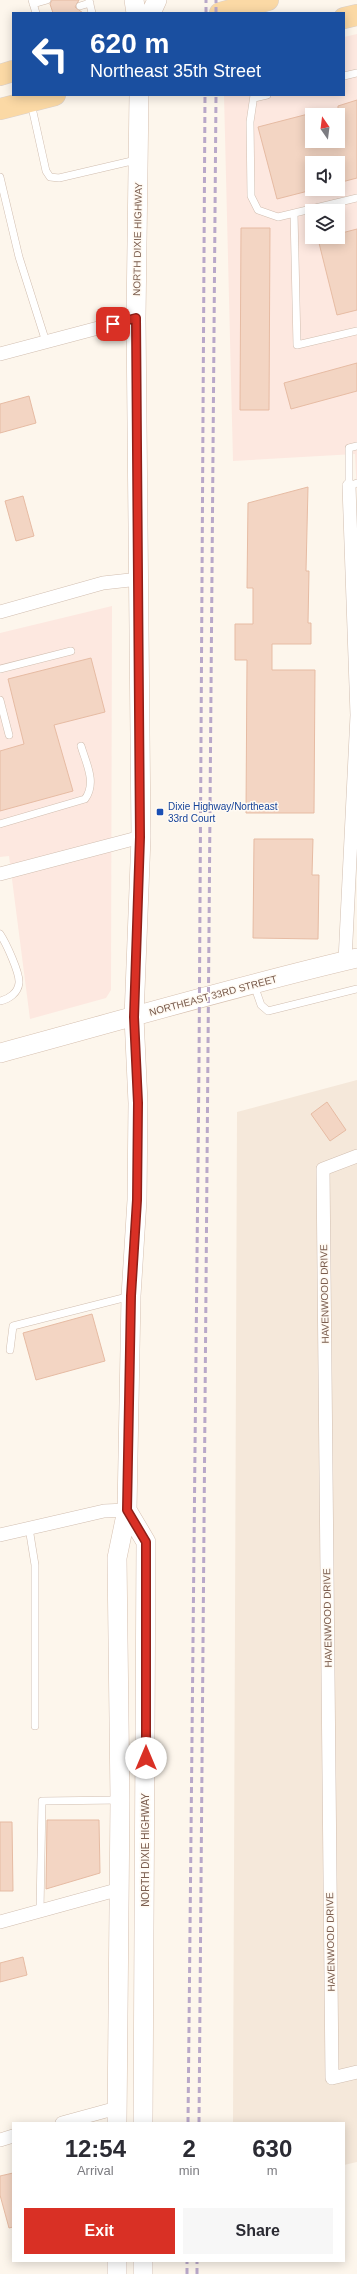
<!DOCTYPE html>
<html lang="en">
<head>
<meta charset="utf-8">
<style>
  body { margin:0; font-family:Arial,sans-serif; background:#f7f7f7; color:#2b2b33; height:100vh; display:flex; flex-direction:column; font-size:15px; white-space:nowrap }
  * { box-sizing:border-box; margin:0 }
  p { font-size:13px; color:#7c7c81 }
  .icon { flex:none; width:22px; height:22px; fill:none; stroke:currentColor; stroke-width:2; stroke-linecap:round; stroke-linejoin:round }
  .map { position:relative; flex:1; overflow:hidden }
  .panel { position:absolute; left:12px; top:2122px; width:333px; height:140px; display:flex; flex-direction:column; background:#fff; border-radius:0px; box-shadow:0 2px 10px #0003 }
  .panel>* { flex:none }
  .top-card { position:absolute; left:12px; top:12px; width:333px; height:84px; border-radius:0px; box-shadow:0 2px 10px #0003; background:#1a4fa0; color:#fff; overflow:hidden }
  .needle { width:26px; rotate:346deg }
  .buttons { position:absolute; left:305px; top:108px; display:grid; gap:8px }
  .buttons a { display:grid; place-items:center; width:40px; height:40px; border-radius:0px; background:#fff; box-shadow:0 2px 10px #0003; font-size:20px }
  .pin { position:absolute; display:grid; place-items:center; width:34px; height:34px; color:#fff; margin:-17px; border-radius:8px; box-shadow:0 2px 6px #0006 }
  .me { position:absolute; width:44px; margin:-22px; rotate:0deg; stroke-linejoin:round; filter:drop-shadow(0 0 3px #0008) }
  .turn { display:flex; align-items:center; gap:14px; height:84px; padding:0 12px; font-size:18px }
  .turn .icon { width:52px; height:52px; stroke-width:2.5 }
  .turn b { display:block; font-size:28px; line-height:34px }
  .eta { display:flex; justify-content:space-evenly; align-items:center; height:68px; text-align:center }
  .eta b { font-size:24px; font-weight:700; line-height:28px }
  .button { display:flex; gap:8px; margin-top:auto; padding:8px 12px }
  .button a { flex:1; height:46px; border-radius:0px; background:#d93025; color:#fff; font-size:16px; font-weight:700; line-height:46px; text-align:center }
  .button a+a { background:#f7f7f7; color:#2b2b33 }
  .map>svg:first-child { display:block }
  .residential { fill:#f5e8da }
  .commercial { fill:#fde8e0; fill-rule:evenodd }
  .building { fill:#f3d5c3; stroke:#e6bba3 }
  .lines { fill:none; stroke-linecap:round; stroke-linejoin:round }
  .lane-casing { stroke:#d1beb0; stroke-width:8 }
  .street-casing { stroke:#d1beb0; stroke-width:14 }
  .secondary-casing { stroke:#d6c0b0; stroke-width:20 }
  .primary-casing { stroke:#dad1cd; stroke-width:22 }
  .lane { stroke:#fff; stroke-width:7 }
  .street { stroke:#fff; stroke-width:13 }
  .secondary { stroke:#fff; stroke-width:19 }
  .primary { stroke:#fbd9a5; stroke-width:21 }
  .rail { stroke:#b9a8c9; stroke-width:3; stroke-dasharray:6 4; stroke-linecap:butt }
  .route-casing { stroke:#8d1f18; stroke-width:10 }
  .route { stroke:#d93025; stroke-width:7 }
  .transit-dot { fill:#1a4fb4; stroke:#fffaf3; stroke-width:1.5 }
  .labels { text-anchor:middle; stroke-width:3; stroke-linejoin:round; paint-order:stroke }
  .street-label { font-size:10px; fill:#7a5c4d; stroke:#fffaf3 }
  .transit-label { font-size:10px; fill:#164399; stroke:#fffaf3; text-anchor:start }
</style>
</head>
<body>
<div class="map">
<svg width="357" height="2274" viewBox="0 0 357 2274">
  <rect width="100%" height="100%" fill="#fdf6ec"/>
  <!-- residential -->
  <path class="residential" d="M357 1080V2162L344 2165V2123H233L237 1112Z"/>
  <!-- commercial -->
  <path class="commercial" d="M357 34V495L355 454 233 461 224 95H344V37ZM312 115H338V141H312ZM312 163H338V189H312ZM312 211H338V237H312Z
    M112 606 111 990 106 998 30 1019 9 856 0 857V633Z"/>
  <!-- building -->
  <path class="building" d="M52 0H79L75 7 83 13H53L50 4Z
    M357 100V178L338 183V163H312V190L277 199 258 127 312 113V141H338V106Z
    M241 228H270L269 410H240Z
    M357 229V310L337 315 318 239 338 237V234Z
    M357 363V391L291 409 284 383Z
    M29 396 36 423 0 433V404Z
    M308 487 306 571H309L308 623H311V644H272V670H315L314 813H246L247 660H235V624H253V588H247L248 503Z
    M23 496 34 536 16 541 5 501Z
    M91 658 105 712 54 725 73 791 0 811V751L24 744 8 679Z
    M254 839H313L312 875H319L318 939 253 938Z
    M327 1102 346 1130 330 1141 311 1114Z
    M92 1314 105 1361 36 1380 23 1333Z
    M47 1820H99L100 1873 46 1889Z
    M0 1822H12L13 1891H0Z
    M23 1957 27 1975 0 1982V1963Z
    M13 2173V2227L9 2228 0 2195V2176Z"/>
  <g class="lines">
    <!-- lane casing -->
    <g class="lane-casing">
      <path id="lane" d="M32 0 36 13
        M89 0 92 13
        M33 4 47 0
        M80 6 90 3
        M344 76 357 73
        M254 95 250 122 251 196 258 210 278 217 357 198
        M254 98 267 95
        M31 103 46 171 50 177 59 178 136 160
        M0 177 19 257 46 342
        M294 213 297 345 357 331
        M357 446 349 448V486L357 483
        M0 669 71 651
        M0 700 9 735
        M0 824 85 799C97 783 86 763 81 746
        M0 934C6 943 20 973 19 983 18 993 9 999 0 1001
        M254 985 261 1005 268 1011 357 989
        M10 1350 13 1326 131 1296
        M29 1528 35 1565V1726
        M40 1911 42 1801 120 1800"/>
    </g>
    <!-- street casing -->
    <g class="street-casing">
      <path id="street" d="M0 354 136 318
        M0 612 103 583 139 579
        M0 874 141 837
        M345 961 357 715 349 486
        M357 1156 323 1169 332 2078 357 2072
        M0 1535 104 1511 127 1510
        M0 1922 120 1889
        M62 2123 117 2108
        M0 2140 13 2136"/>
    </g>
    <!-- secondary casing -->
    <g class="secondary-casing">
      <path id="secondary" d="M134 0 136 13
        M151 13 157 0
        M0 1053C119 1021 237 986 357 958
        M127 1510 146 1542 143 2123
        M117 2123 120 1800 117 1558 127 1510 131 1296 137 1200 138 1103 134 1017 141 837 136 318 139 95
        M117 2261V2274
        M143 2274V2261"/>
    </g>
    <!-- primary casing -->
    <g class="primary-casing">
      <path id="primary" d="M220 13 268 0
        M344 18 357 15
        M0 75 13 71
        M0 109 55 95"/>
    </g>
    <!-- lane -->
    <use href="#lane" class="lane"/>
    <!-- street -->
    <use href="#street" class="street"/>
    <!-- secondary -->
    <use href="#secondary" class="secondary"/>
    <!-- primary -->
    <use href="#primary" class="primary"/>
    <!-- rail -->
    <path class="rail" d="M206 13V0
      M216 13V0
      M188 2123 199 1066 205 95
      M199 2123 216 95
      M187 2274V2261
      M197 2274V2261"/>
  </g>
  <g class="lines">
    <!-- route casing -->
    <g class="route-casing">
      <path id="route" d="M113 324 136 318 140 837 134 1017 138 1103 137 1200 131 1296 127 1510 146 1542V1758"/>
    </g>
    <!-- route -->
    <use href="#route" class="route"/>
  </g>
  <!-- markers -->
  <rect class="transit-dot" x="156" y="808" width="8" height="8" rx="2"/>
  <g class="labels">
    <!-- street labels -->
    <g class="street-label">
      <text transform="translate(137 239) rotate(-89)" y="4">NORTH DIXIE HIGHWAY</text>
      <text transform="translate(213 995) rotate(-15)" y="4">NORTHEAST 33RD STREET</text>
      <text transform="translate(324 1294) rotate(-91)" y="4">HAVENWOOD DRIVE</text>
      <text transform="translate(327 1618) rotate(-91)" y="4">HAVENWOOD DRIVE</text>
      <text transform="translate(145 1850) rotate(-90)" y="4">NORTH DIXIE HIGHWAY</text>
      <text transform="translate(330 1942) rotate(-91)" y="4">HAVENWOOD DRIVE</text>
    </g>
    <!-- transit labels -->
    <g class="transit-label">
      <text x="168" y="810">Dixie Highway/Northeast<tspan x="168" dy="12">33rd Court</tspan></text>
    </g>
  </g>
</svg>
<div class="buttons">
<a><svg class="needle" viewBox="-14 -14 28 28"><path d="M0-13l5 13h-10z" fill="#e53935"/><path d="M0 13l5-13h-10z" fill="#7c7c81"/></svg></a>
<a><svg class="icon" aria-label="sound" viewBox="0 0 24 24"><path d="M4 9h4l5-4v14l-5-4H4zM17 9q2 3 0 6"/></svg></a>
<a><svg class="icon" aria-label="layers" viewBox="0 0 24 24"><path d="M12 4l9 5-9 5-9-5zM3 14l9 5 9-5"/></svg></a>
</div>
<div class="pin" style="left:113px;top:324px;background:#d93025"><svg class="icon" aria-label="arrive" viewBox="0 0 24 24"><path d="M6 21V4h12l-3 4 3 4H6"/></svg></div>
<svg class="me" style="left:146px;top:1758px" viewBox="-20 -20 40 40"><circle r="19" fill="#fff"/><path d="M0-13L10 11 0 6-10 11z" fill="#d93025"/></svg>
<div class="top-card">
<div class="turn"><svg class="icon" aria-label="left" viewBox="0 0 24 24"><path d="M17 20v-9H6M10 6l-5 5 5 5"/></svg><div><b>620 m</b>Northeast 35th Street</div></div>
</div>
<section class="panel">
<div class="eta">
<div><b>12:54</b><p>Arrival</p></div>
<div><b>2</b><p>min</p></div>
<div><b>630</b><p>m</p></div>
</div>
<div class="button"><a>Exit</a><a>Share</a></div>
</section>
</div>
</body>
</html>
